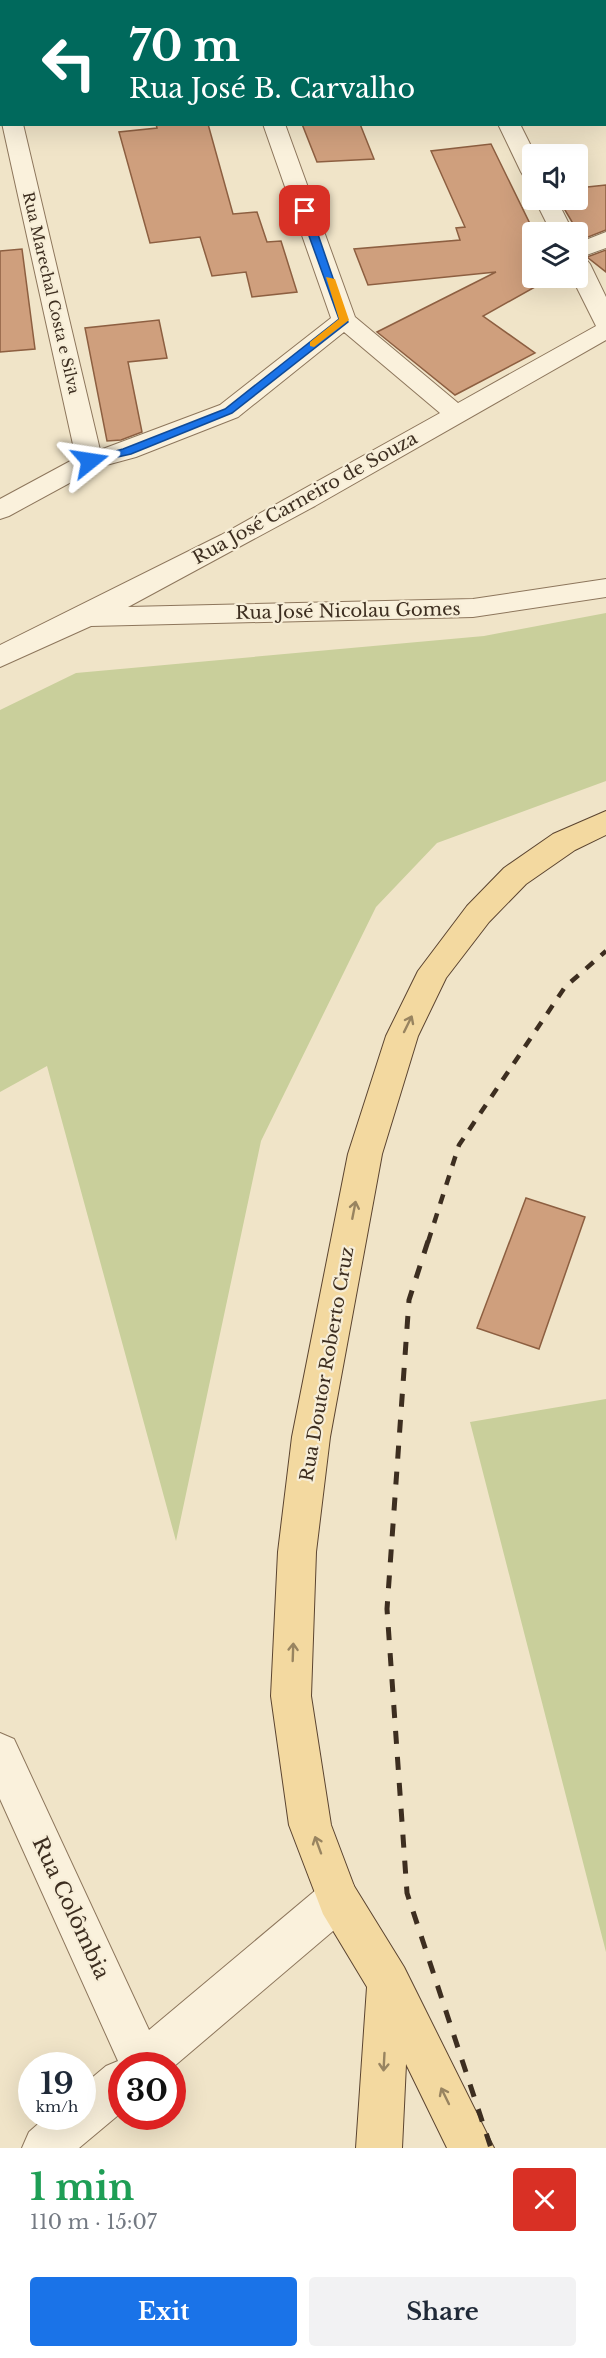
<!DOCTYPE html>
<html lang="en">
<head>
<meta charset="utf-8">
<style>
  body { margin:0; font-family:"Libre Baskerville",serif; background:#f2f2f3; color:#1f2937; height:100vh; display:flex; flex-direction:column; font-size:22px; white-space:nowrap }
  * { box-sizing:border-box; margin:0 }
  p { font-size:20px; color:#747a83 }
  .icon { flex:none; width:33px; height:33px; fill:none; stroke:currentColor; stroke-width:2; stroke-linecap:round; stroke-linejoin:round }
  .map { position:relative; height:2148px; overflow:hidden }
  .sheet { display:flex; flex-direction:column; background:#fff; flex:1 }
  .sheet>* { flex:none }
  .banner { position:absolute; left:0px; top:0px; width:606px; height:126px; box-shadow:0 6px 24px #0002; background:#00695c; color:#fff; overflow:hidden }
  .buttons { position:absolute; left:522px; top:144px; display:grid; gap:12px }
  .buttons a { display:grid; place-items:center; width:66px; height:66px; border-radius:6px; background:#fff; box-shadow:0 6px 24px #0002; font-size:30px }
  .speed { position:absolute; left:18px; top:2052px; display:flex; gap:12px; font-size:30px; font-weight:700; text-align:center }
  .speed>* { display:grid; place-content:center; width:78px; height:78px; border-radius:50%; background:#fff; box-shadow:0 6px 24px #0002; line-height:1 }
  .speed small { font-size:15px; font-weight:400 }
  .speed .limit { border:9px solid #d22; background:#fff; color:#111 }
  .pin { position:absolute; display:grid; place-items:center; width:51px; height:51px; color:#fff; margin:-26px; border-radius:12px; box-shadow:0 3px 9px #0006 }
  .me { position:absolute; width:66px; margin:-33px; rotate:75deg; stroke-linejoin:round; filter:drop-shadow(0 0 4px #0008) }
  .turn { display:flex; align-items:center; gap:21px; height:126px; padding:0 30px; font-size:27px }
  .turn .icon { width:78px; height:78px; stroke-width:2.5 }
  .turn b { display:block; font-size:42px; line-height:51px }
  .round { display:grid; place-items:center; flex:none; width:63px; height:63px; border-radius:6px; background:#f2f2f3 }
  .summary { display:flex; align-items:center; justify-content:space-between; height:102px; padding:0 30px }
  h1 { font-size:36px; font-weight:800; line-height:45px; color:#1e9e55 }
  .button { display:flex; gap:12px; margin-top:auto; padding:12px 30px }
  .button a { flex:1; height:69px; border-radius:6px; background:#1a73e8; color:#fff; font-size:24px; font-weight:800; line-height:69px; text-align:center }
  .button a+a { background:#f2f2f3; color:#1f2937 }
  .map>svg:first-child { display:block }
  .green { fill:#c9cf9b }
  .building { fill:#cf9f7d; stroke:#8d5f41; stroke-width:1.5 }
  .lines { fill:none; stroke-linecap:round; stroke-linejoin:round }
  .minor-casing { stroke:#8d765c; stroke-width:2 }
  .major-casing { stroke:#5b4430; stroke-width:2 }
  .minor { fill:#faf1dc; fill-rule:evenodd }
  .major { fill:#f3d9a0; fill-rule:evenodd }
  .rail-far1 { stroke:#3d2e20; stroke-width:4.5; stroke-dasharray:10 10; stroke-linecap:butt }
  .rail { stroke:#3d2e20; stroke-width:5; stroke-dasharray:13 13; stroke-linecap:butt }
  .oneway { stroke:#988460 }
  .route { fill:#1a73e8; stroke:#114b97; stroke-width:1.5 }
  .slow { fill:#f59e0b }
  .labels { text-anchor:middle; stroke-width:4.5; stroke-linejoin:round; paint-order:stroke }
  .far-street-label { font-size:15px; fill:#3d2e20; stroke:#f7eed8 }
  .street-label { font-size:18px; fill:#3d2e20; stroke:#f7eed8 }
  .near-street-label { font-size:21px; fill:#3d2e20; stroke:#f7eed8 }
</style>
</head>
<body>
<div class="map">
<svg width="606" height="2148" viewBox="0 0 606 2148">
  <rect width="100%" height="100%" fill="#f0e4c8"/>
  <!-- green -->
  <path class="green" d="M606 613V781L437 843 376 907 261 1141 176 1541 47 1066 0 1092V710L76 673 484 636Z
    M606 1399V1952L470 1422Z"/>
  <!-- building -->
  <path class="building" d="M156 124H208L233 214 257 212 267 242 281 241 297 292 252 297 246 272 212 276 200 237 150 243 119 132 157 128Z
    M302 124H360L374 159 317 162Z
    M491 144 534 232 532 278H551L483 316 535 353 455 395 377 332 496 272 368 285 354 249 460 240 456 228 465 227 431 151Z
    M606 185V230L578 241V232L559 200H578V188Z
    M22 249 35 349 0 352V251Z
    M606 250V272L587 257Z
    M159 320 167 358 128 362 142 432 121 440 107 441 85 328Z
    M526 1198 585 1217 539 1349 477 1328Z"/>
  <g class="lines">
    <!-- minor casing -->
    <g class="minor-casing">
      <path id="minor" d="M218 0H238L239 2H218Z
        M437 0H457L458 2H437Z
        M573 0H593L594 2H573Z
        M604 43H606V59H604Z
        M0 65H2V84H0Z
        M2 123 23 124 100 450 220 405 331 318 263 124H285L355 317 458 403 596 326 572 278H578V243L606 232V248L581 257 586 259 590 264 606 297V340L315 506 128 607 473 599 606 579V597L473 617 91 626 0 667V645L221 535 440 413 344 332 238 417 136 457 99 467 9 516 0 519V499L76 458Z
        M498 124H520L535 154H532V179L524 177 521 172Z
        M535 200H557L573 232H551Z
        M0 1733 14 1739 149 2030 323 1884 338 1878 353 1884 359 1899 353 1914 172 2068V2066H122V2112L79 2148H22L29 2132 47 2116H82V2086L106 2066 118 2061 0 1799Z"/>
    </g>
    <!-- major casing -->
    <g class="major-casing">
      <path id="major" d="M606 811V835L575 850 526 884 489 922 446 978 418 1036 382 1154 330 1437 316 1552 311 1696 331 1825 354 1886 404 1967 494 2148H447L406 2064 402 2148H356L367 1987 323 1914 289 1825 271 1696 278 1552 292 1437 348 1154 386 1036 418 971 467 906 504 868 553 834Z"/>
    </g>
    <!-- minor -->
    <use href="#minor" class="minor"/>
    <!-- major -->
    <use href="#major" class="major"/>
    <!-- rail-far1 -->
    <path class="rail-far1" d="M428 1242 459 1145 565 987 606 951"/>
    <!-- rail -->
    <path class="rail" d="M428 1241 409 1300 387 1609 407 1893 491 2148"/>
  </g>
  <!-- one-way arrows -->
  <defs><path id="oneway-shaft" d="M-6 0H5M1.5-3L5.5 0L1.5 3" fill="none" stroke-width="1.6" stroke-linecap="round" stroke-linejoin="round" transform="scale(1.5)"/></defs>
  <g class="oneway">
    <use href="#oneway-shaft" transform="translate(408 1024) rotate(-64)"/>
    <use href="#oneway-shaft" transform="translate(354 1210) rotate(-79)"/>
    <use href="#oneway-shaft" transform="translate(293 1652) rotate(-88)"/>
    <use href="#oneway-shaft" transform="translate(318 1845) rotate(-110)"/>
    <use href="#oneway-shaft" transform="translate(384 2062) rotate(93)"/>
    <use href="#oneway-shaft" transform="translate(445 2096) rotate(-116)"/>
  </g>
  <!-- route -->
  <path class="route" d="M305 208 310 211 348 322 232 413 131 454 86 464V459L123 449 225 409 339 319 300 211Z"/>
  <!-- slow -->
  <path class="slow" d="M326 277 335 279 349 320 314 347 310 346V342L339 319Z"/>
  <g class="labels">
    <!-- far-street labels -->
    <g class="far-street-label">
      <text transform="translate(51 293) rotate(77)" y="5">Rua Marechal Costa e Silva</text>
    </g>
    <!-- street labels -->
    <g class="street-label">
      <text transform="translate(305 498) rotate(-29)" y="6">Rua José Carneiro de Souza</text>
      <text transform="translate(348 611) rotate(-1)" y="6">Rua José Nicolau Gomes</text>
      <text transform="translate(327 1364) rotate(-80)" y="6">Rua Doutor Roberto Cruz</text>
    </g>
    <!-- near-street labels -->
    <g class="near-street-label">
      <text transform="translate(71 1908) rotate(65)" y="7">Rua Colômbia</text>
    </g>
  </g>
</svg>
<div class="buttons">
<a><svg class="icon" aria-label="sound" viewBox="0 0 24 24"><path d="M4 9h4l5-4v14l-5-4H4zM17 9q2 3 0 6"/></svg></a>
<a><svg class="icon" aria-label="layers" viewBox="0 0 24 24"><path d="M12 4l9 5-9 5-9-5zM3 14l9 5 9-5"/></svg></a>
</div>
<div class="speed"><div>19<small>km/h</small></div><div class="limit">30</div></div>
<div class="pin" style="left:305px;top:211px;background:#d93025"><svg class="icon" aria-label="arrive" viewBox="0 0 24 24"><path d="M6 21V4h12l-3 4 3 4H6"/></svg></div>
<svg class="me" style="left:90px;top:461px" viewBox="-20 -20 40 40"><path d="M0-17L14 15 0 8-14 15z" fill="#1a73e8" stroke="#fff" stroke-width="4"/></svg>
<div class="banner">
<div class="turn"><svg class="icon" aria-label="left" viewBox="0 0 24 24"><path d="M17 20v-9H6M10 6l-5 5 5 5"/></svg><div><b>70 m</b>Rua José B. Carvalho</div></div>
</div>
</div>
<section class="sheet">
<div class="summary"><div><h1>1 min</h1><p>110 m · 15:07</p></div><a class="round" style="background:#d93025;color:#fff"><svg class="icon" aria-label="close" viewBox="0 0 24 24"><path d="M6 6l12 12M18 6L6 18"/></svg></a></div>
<div class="button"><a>Exit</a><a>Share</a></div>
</section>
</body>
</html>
